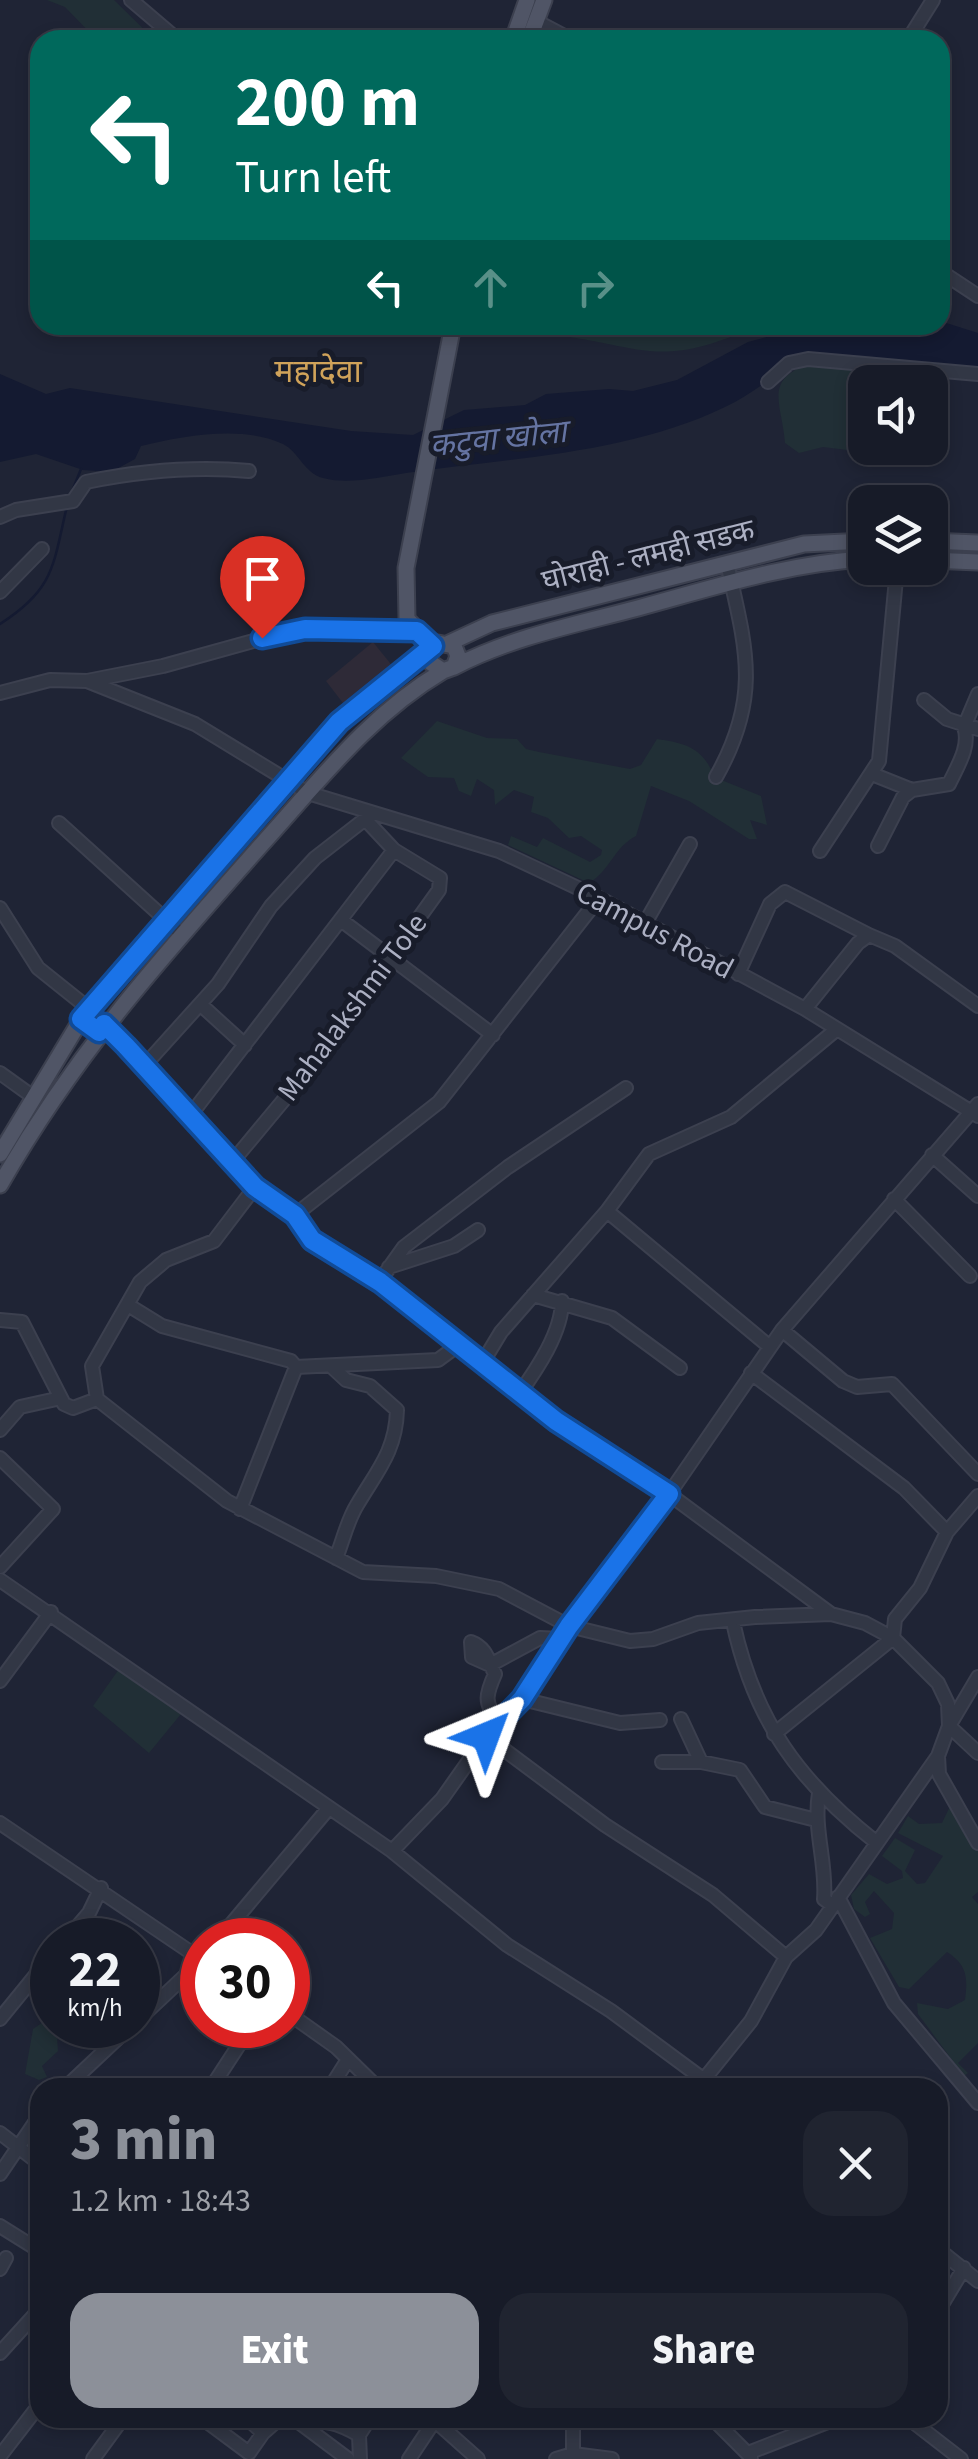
<!DOCTYPE html>
<html lang="en">
<head>
<meta charset="utf-8">
<style>
  body { margin:0; font-family:"Source Sans 3","Noto Sans Devanagari",sans-serif; background:#202430; color:#f1f3f6; height:100vh; display:flex; flex-direction:column; font-size:38px; white-space:nowrap }
  * { box-sizing:border-box; margin:0 }
  p { font-size:32px; color:#9ea1a8 }
  .icon { flex:none; width:55px; height:55px; fill:none; stroke:currentColor; stroke-width:2; stroke-linecap:round; stroke-linejoin:round }
  .map { position:relative; flex:1; overflow:hidden }
  .panel { position:absolute; left:30px; top:2078px; width:918px; height:350px; display:flex; flex-direction:column; background:#171b28; border-radius:30px; box-shadow:0 5px 15px #0003,0 0 0 2px #363945 }
  .panel>* { flex:none }
  .hud { position:absolute; left:30px; top:30px; width:920px; height:305px; border-radius:30px; box-shadow:0 5px 15px #0003,0 0 0 2px #363945; background:#00695c; color:#fff; overflow:hidden }
  .fabs { position:absolute; left:848px; top:365px; display:grid; gap:20px }
  .fabs a { display:grid; place-items:center; width:100px; height:100px; border-radius:20px; background:#171b28; box-shadow:0 5px 15px #0003,0 0 0 2px #363945; font-size:50px }
  .speed { position:absolute; left:30px; top:1918px; display:flex; gap:20px; font-size:50px; font-weight:700; text-align:center }
  .speed>* { display:grid; place-content:center; width:130px; height:130px; border-radius:50%; background:#171b28; box-shadow:0 5px 15px #0003,0 0 0 2px #363945; line-height:1 }
  .speed small { font-size:25px; font-weight:400 }
  .speed .limit { border:15px solid #d22; background:#fff; color:#111 }
  .pin { position:absolute; display:grid; place-items:center; width:85px; height:85px; color:#fff; margin:-102px -42px; border-radius:50% 50% 50% 0; rotate:-45deg; box-shadow:0 0 10px #0007 }
  .pin .icon { rotate:45deg }
  .me { position:absolute; width:110px; margin:-55px; rotate:44deg; stroke-linejoin:round; filter:drop-shadow(0 0 8px #0008) }
  .turn { display:flex; align-items:center; gap:35px; height:210px; padding:0 40px; font-size:45px }
  .turn .icon { width:130px; height:130px; stroke-width:2.5 }
  .turn b { display:block; font-size:70px; line-height:85px }
  .lanes { display:flex; align-items:center; height:95px; padding:0 40px; background:#0003; justify-content:center; gap:50px; direction:ltr }
  .lanes .off { opacity:.35 }
  .round { display:grid; place-items:center; flex:none; width:105px; height:105px; border-radius:30px; background:#202430 }
  .summary { display:flex; align-items:center; justify-content:space-between; height:170px; padding:0 40px }
  h1 { font-size:60px; font-weight:800; line-height:75px; color:#8c9099 }
  .action { display:flex; gap:20px; margin-top:auto; padding:20px 40px }
  .action a { flex:1; height:115px; border-radius:30px; background:#8c9099; color:#fff; font-size:40px; font-weight:800; line-height:115px; text-align:center }
  .action a+a { background:#202430; color:#f1f3f6 }
  .map>svg:first-child { display:block }
  .medical { fill:#2e2a37 }
  .green { fill:#212f36 }
  .water { fill:#141a31 }
  .lines { fill:none; stroke-linecap:round; stroke-linejoin:round }
  .stream { stroke:#141a31; stroke-width:2.5 }
  .minor-casing { stroke:#3c404f; stroke-width:16 }
  .major-casing { stroke:#3c404f; stroke-width:19 }
  .minor { stroke:#323745; stroke-width:12 }
  .major { stroke:#505566; stroke-width:15 }
  .route-casing { stroke:#114b97; stroke-width:25 }
  .route { stroke:#1a73e8; stroke-width:18 }
  .labels { text-anchor:middle; stroke-width:10; stroke-linejoin:round; paint-order:stroke }
  .street-label { font-size:30px; fill:#acb0c3; stroke:#181c2a }
  .neighbourhood-label { font-size:32px; fill:#d0a35a; stroke:#181c2a }
  .water-label { font-size:32px; font-style:italic; fill:#6574a2; stroke:#181c2a }
</style>
</head>
<body>
<div class="map">
<svg width="978" height="2459" viewBox="0 0 978 2459">
  <rect width="100%" height="100%" fill="#1f2435"/>
  <!-- medical -->
  <path class="medical" d="M373 642 394 668 346 707 326 681Z"/>
  <!-- green -->
  <path class="green" d="M47 0H114L155 40H97L65 7Z
    M540 325H758C654 374 639 342 538 333Z
    M812 363 926 374 925 382H865L864 452 823 447 799 453 785 443C782 403 762 379 812 363Z
    M437 721 487 738 517 739 526 749 539 752 630 769 641 765 657 739C685 743 704 748 714 777L761 796 767 825 750 820 757 839H749L689 801 651 786 636 836C613 848 611 870 589 883L508 845 511 836 537 847 543 838 590 862 601 855 602 850 581 836 569 838 548 818 531 812 534 797 514 790 495 805 494 790 477 779 471 796 459 791 454 778 428 777 401 758Z
    M119 1669 181 1714 149 1753 93 1706Z
    M953 1800 978 1841V1892L972 1897 978 1904V2043L958 2063 968 2073 964 2076 918 2014 917 2003 948 2009 965 2000C968 1977 967 1965 947 1952L909 1989 899 1987 870 1938 892 1929 894 1913 874 1891 865 1902 870 1914 865 1917 854 1909 851 1895 869 1874 887 1884 903 1878 902 1871 882 1856 895 1838 915 1850 905 1871 917 1884 925 1883 943 1856 898 1833 908 1816 919 1824 942 1823Z
    M52 2016V2025H75L77 2038 73 2041 61 2033 57 2037 58 2051 42 2066 47 2077 39 2080 25 2074 33 2029Z"/>
  <!-- water -->
  <path class="water" d="M940 321 978 333V371L807 353C780 371 754 393 725 407 628 454 510 458 406 473 380 477 349 485 323 478 304 473 299 452 283 444 243 425 183 436 141 446L135 459 111 472 83 470 36 454 0 462V374L46 394 70 388 351 431 413 435 464 410 525 405 546 394 609 389 633 391 677 380 748 342 811 325H940Z"/>
  <g class="lines">
    <!-- stream -->
    <path class="stream" d="M73 489 81 469
      M0 624C55 589 53 565 67 506"/>
    <!-- minor casing -->
    <g class="minor-casing">
      <path id="minor" d="M131 0 178 40
        M536 21 572 40
        M908 40 933 0
        M940 271 978 296
        M768 382 789 363 808 359 978 374
        M0 517 16 510 73 501 86 482C140 471 195 466 249 471
        M0 592 42 549
        M87 681 195 724 308 793 499 851 599 898 805 1009 978 1116
        M0 693 50 680 87 681 163 666 293 630 417 631
        M924 700 947 719 978 729
        M872 774 912 790
        M716 777C762 696 746 648 727 563
        M59 823 176 929
        M878 846 903 797 912 790 949 784C957 767 971 746 964 727L978 694
        M820 851 879 761 897 568
        M0 908 38 968 88 1008
        M341 920 493 1035
        M644 925 690 844
        M738 974 770 904 785 892 869 935
        M200 1004 245 1045
        M805 1009 858 943 869 935 895 946 978 1006
        M104 1024 255 1187 295 1215 312 1240 379 1282 556 1421 669 1494 831 1614
        M144 1066 218 984 271 906 315 858 369 816
        M0 1073 32 1096
        M189 1117 394 850
        M932 1155 978 1196
        M233 1161 317 1060 439 890 440 878 394 850 365 819
        M894 1199 970 1276
        M607 1211 649 1154 731 1117 837 1029
        M295 1215 439 1102 599 898
        M389 1267 454 1246 478 1230
        M379 1282 404 1247 508 1167 626 1088
        M533 1295 612 1318 680 1368
        M128 1305 162 1326 291 1361 296 1367 240 1509
        M0 1320 22 1322 64 1404 73 1408 97 1399 227 1501 363 1572 436 1576 499 1589 569 1626 630 1641 653 1639 698 1623 755 1617 831 1614 865 1623 893 1638 938 1683 948 1704 949 1726 938 1756 816 1930 786 1957 751 2021 697 2088
        M782 1330 843 1381 857 1387 892 1384 978 1474
        M481 1365 501 1332 607 1211 770 1347
        M296 1367 438 1360 457 1346
        M332 1367 346 1380 370 1386 397 1410C396 1451 377 1471 357 1505 347 1521 343 1541 336 1558
        M751 1373 904 1488 947 1532
        M519 1394C537 1369 562 1332 562 1301
        M97 1399 92 1366 140 1282 166 1260 214 1241 255 1187
        M0 1430 20 1407 61 1398
        M0 1458 53 1509 0 1567
        M0 1580 392 1851 507 1945 611 2011 715 2088
        M733 1622C754 1720 799 1782 877 1843
        M978 1677 949 1726 978 1753
        M0 1681 51 1612
        M522 1699 620 1723 660 1720
        M499 1718C482 1705 487 1692 495 1674 488 1661 487 1648 471 1642L472 1657 490 1665 540 1638 561 1639
        M681 1719 701 1762
        M774 1734 893 1638 895 1619 920 1588 947 1532 978 1496
        M486 1736 605 1825 713 1895 786 1957
        M938 1756 939 1774 978 1843
        M662 1762H701L740 1770 765 1807 816 1820
        M819 1793C813 1830 827 1863 824 1899L832 1905
        M0 1823 202 1960
        M392 1851 442 1799 499 1718 522 1699 569 1626 669 1494 782 1330 978 1104
        M838 1897 894 2003 978 2103
        M66 1940 89 1913 101 1888
        M218 1940 328 1809
        M288 2013 336 2047 378 2088
        M0 2019 52 1955
        M138 2020 202 1960
        M65 2088 132 2025
        M211 2088 252 2025
        M330 2088 347 2061
        M0 2133 40 2164
        M0 2174 40 2115
        M0 2226 40 2251
        M938 2249 978 2281
        M0 2269 6 2258
        M938 2311 964 2268
        M0 2353 40 2309
        M202 2418 249 2453 263 2433
        M247 2418 263 2433 280 2418
        M293 2418 300 2423C324 2419 338 2423 359 2435L360 2459
        M432 2418 478 2459
        M573 2418V2454
        M712 2418 751 2457
        M908 2418 961 2459
        M300 2423 348 2459
        M359 2435 370 2418
        M748 2453 838 2418
        M0 2456 40 2404
        M93 2459 123 2418
        M409 2459 435 2420
        M556 2459 573 2454 612 2459"/>
    </g>
    <!-- major casing -->
    <g class="major-casing">
      <path id="major" d="M513 40 527 0
        M529 40 544 0
        M930 541 978 543
        M930 560 978 562
        M449 643 492 623 804 544 865 541
        M433 646 407 619 406 568 453 325
        M454 667C512 637 574 625 638 608 712 588 788 563 865 559
        M0 1154 88 1008 168 923 339 722 438 643 454 646 458 656 454 667 443 671 431 663 429 654
        M0 1185C76 1052 162 957 263 843 320 780 369 715 443 671"/>
    </g>
    <!-- minor -->
    <use href="#minor" class="minor"/>
    <!-- major -->
    <use href="#major" class="major"/>
  </g>
  <g class="lines">
    <!-- route casing -->
    <g class="route-casing">
      <path id="route" d="M262 638 305 629 417 631 433 646 339 722 81 1019 99 1032 104 1024 126 1046 255 1187 295 1215 312 1240 380 1282 556 1421 669 1494 569 1626 522 1699 486 1736"/>
    </g>
    <!-- route -->
    <use href="#route" class="route"/>
  </g>
  <g class="labels">
    <!-- street labels -->
    <g class="street-label">
      <text transform="translate(648 555) rotate(-14)" y="10">घोराही - लमही सडक</text>
      <text transform="translate(655 930) rotate(28)" y="10">Campus Road</text>
      <text transform="translate(352 1007) rotate(-53)" y="10">Mahalakshmi Tole</text>
    </g>
    <!-- neighbourhood labels -->
    <g class="neighbourhood-label">
      <text x="318" y="382">महादेवा</text>
    </g>
    <!-- water labels -->
    <g class="water-label">
      <text transform="translate(498 438) rotate(-6)" y="11">कटुवा खोला</text>
    </g>
  </g>
</svg>
<div class="fabs">
<a><svg class="icon" aria-label="sound" viewBox="0 0 24 24"><path d="M4 9h4l5-4v14l-5-4H4zM17 9q2 3 0 6"/></svg></a>
<a><svg class="icon" aria-label="layers" viewBox="0 0 24 24"><path d="M12 4l9 5-9 5-9-5zM3 14l9 5 9-5"/></svg></a>
</div>
<div class="speed"><div>22<small>km/h</small></div><div class="limit">30</div></div>
<div class="pin" style="left:262px;top:638px;background:#d93025"><svg class="icon" aria-label="arrive" viewBox="0 0 24 24"><path d="M6 21V4h12l-3 4 3 4H6"/></svg></div>
<svg class="me" style="left:486px;top:1736px" viewBox="-20 -20 40 40"><path d="M0-17L14 15 0 8-14 15z" fill="#1a73e8" stroke="#fff" stroke-width="4"/></svg>
<div class="hud">
<div class="turn"><svg class="icon" aria-label="left" viewBox="0 0 24 24"><path d="M17 20v-9H6M10 6l-5 5 5 5"/></svg><div><b>200 m</b>Turn left</div></div>
<div class="lanes"><svg class="icon" aria-label="left" viewBox="0 0 24 24"><path d="M17 20v-9H6M10 6l-5 5 5 5"/></svg><svg class="icon off" aria-label="ahead" viewBox="0 0 24 24"><path d="M12 20V5M6 11l6-6 6 6"/></svg><svg class="icon off" aria-label="right" viewBox="0 0 24 24"><path d="M7 20v-9h11M14 6l5 5-5 5"/></svg></div>
</div>
<section class="panel">
<div class="summary"><div><h1>3 min</h1><p>1.2 km · 18:43</p></div><a class="round"><svg class="icon" aria-label="close" viewBox="0 0 24 24"><path d="M6 6l12 12M18 6L6 18"/></svg></a></div>
<div class="action"><a>Exit</a><a>Share</a></div>
</section>
</div>
</body>
</html>
